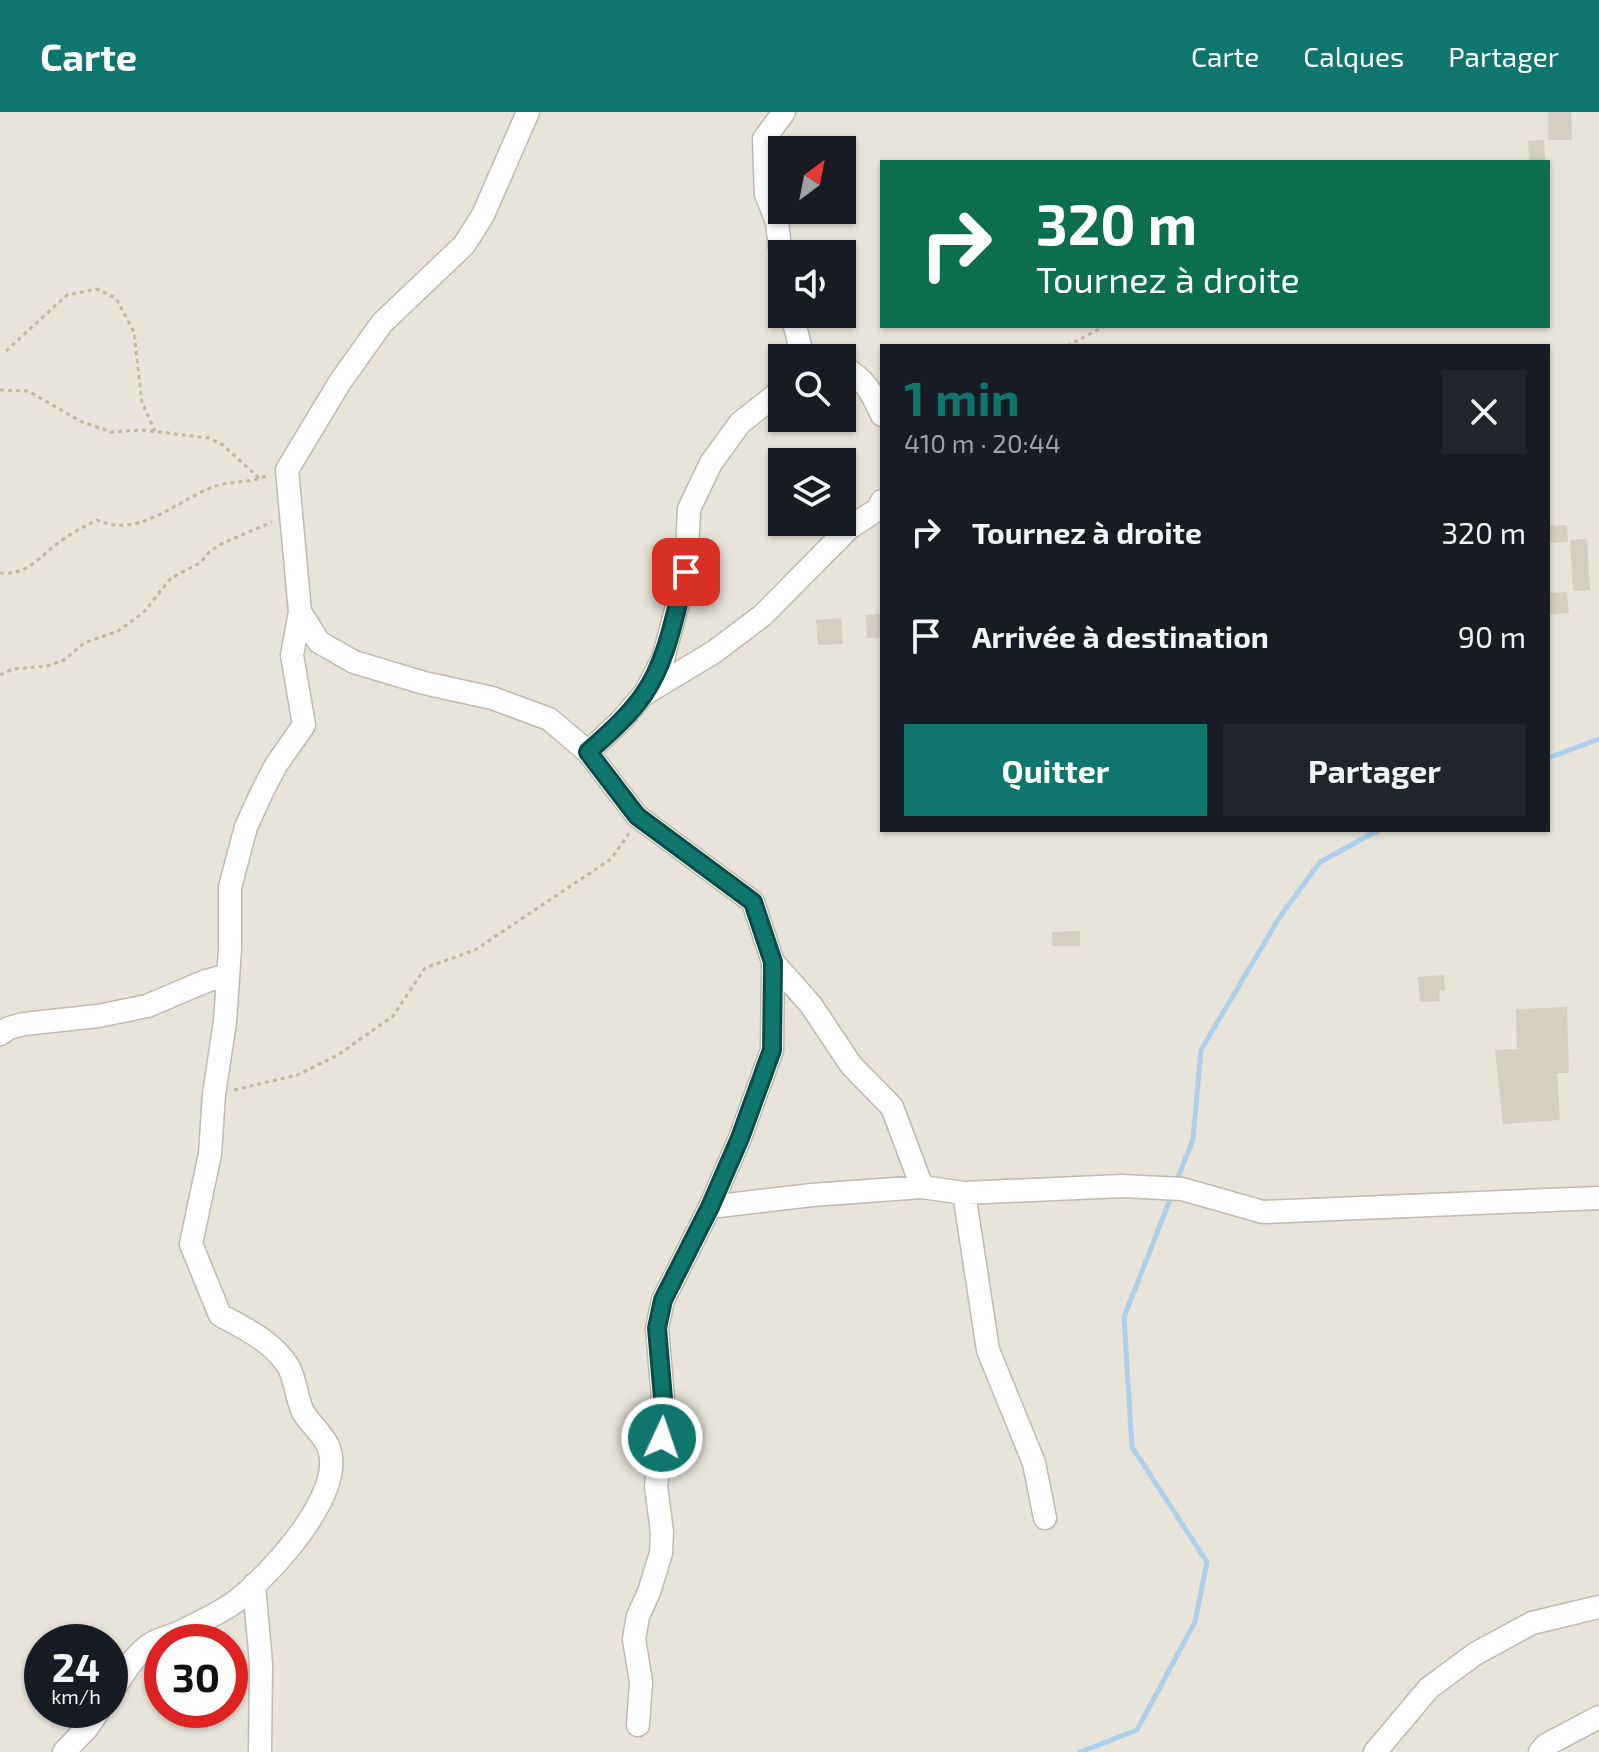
<!DOCTYPE html>
<html lang="fr">
<head>
<meta charset="utf-8">
<style>
  body { margin:0; font-family:"Exo 2",sans-serif; background:#20242c; color:#f1f3f6; height:100vh; display:flex; flex-direction:column; font-size:30px; white-space:nowrap }
  * { box-sizing:border-box; margin:0 }
  p { font-size:26px; color:#9ea1a6 }
  .icon { flex:none; width:44px; height:44px; fill:none; stroke:currentColor; stroke-width:2; stroke-linecap:round; stroke-linejoin:round }
  .map { position:relative; flex:1; overflow:hidden }
  .side { position:absolute; left:880px; top:232px; width:670px; height:488px; display:flex; flex-direction:column; background:#171b24; border-radius:0px; box-shadow:0 2px 6px #0004 }
  .side>* { flex:none }
  .banner { position:absolute; left:880px; top:48px; width:670px; height:168px; border-radius:0px; box-shadow:0 2px 6px #0004; background:#0b6e4f; color:#fff; overflow:hidden }
  .needle { width:52px; rotate:32deg }
  .tools { position:absolute; left:768px; top:24px; display:grid; gap:16px }
  .tools a { display:grid; place-items:center; width:88px; height:88px; border-radius:0px; background:#171b24; box-shadow:0 2px 6px #0004; font-size:40px }
  .speed { position:absolute; left:24px; top:1512px; display:flex; gap:16px; font-size:40px; font-weight:700; text-align:center }
  .speed>* { display:grid; place-content:center; width:104px; height:104px; border-radius:50%; background:#171b24; box-shadow:0 2px 6px #0004; line-height:1 }
  .speed small { font-size:20px; font-weight:400 }
  .speed .limit { border:12px solid #d22; background:#fff; color:#111 }
  .pin { position:absolute; display:grid; place-items:center; width:68px; height:68px; color:#fff; margin:-34px; border-radius:16px; box-shadow:0 4px 12px #0006 }
  .me { position:absolute; width:88px; margin:-44px; rotate:3deg; stroke-linejoin:round; filter:drop-shadow(0 0 6px #0008) }
  .turn { display:flex; align-items:center; gap:28px; height:168px; padding:0 24px; font-size:36px }
  .turn .icon { width:104px; height:104px; stroke-width:2.5 }
  .turn b { display:block; font-size:56px; line-height:68px }
  .round { display:grid; place-items:center; flex:none; width:84px; height:84px; border-radius:0px; background:#20242c }
  .head { display:flex; align-items:center; justify-content:space-between; height:136px; padding:0 24px }
  h1 { font-size:48px; font-weight:700; line-height:60px; color:#0f766e }
  .button { display:flex; gap:16px; margin-top:auto; padding:16px 24px }
  .button a { flex:1; height:92px; border-radius:0px; background:#0f766e; color:#fff; font-size:32px; font-weight:700; line-height:92px; text-align:center }
  .button a+a { background:#20242c; color:#f1f3f6 }
  ul { padding:0; list-style:none }
  li { display:flex; align-items:center; gap:24px; height:104px; padding:0 24px }
  li div { flex:1 }
  li b { display:block; font-size:30px }
  li em { font-style:normal }
  header { display:flex; align-items:center; gap:48px; box-sizing:border-box; height:112px; padding:0 40px; background:#0f766e; color:#fff }
  header strong { font-size:38px }
  nav { display:flex; gap:44px; margin-inline-start:auto; font-size:28px }
  .map>svg:first-child { display:block }
  .residential { fill:#e8e4d9; fill-rule:evenodd }
  .lines { fill:none; stroke-linecap:round; stroke-linejoin:round }
  .stream { stroke:#abd0ed; stroke-width:5 }
  .building { fill:#d6cec1 }
  .minor-casing { stroke:#c0baae; stroke-width:25 }
  .path { stroke:#c1b6a0; stroke-width:3; stroke-dasharray:4 4; stroke-linecap:butt }
  .minor { stroke:#fff; stroke-width:22 }
  .route-casing { stroke:#0a4d48; stroke-width:20 }
  .route { stroke:#0f766e; stroke-width:14 }
</style>
</head>
<body>
<header>
<strong>Carte</strong>
<nav><a>Carte</a><a>Calques</a><a>Partager</a></nav>
</header>
<div class="map">
<svg width="1599" height="1640" viewBox="0 0 1599 1640">
  <rect width="100%" height="100%" fill="#f4f2eb"/>
  <!-- residential -->
  <path class="residential" d="M0 0H1599V1640H0ZM782 38H842V98H782ZM882 50H1548V214H882ZM782 142H842V202H782ZM882 234H1548V718H882ZM782 246H842V306H782ZM782 350H842V410H782ZM42 1530H110V1598H42ZM162 1530H230V1598H162Z"/>
  <g class="lines">
    <!-- stream -->
    <path class="stream" d="M1548 646 1599 627
      M1176 1071 1193 1027 1201 938 1279 806 1320 750 1379 718
      M1080 1640 1137 1618 1195 1510 1207 1450 1132 1335 1124 1205 1171 1085"/>
  </g>
  <!-- building -->
  <path class="building" d="M1548 0H1571L1572 28H1548Z
    M1544 28 1545 50H1529L1528 29Z
    M1567 413 1568 430 1548 431V414Z
    M1587 427 1590 478 1573 479 1570 428Z
    M1567 480 1569 501 1548 503V481Z
    M882 502V526H867L866 503Z
    M841 506 843 532 818 533 816 508Z
    M1080 819V834H1052V820Z
    M1444 863 1445 878 1439 879 1440 889 1420 890 1418 865Z
    M1567 895 1569 961H1557L1560 1008 1503 1012 1495 938 1517 937 1516 897Z"/>
  <g class="lines">
    <!-- minor casing -->
    <g class="minor-casing">
      <path id="minor" d="M782 153 777 110 766 82 764 27 784 0
        M792 202 803 246
        M842 255C865 266 872 281 882 303
        M300 500 319 530 354 550 424 571 492 586 549 607 588 640 637 704 753 790 773 850 772 938 740 1026 710 1095 812 1083 922 1075 964 1081 1122 1074 1182 1077 1263 1100 1599 1086
        M646 581 714 540 763 503 849 416 878 397 882 389
        M588 640 622 608 645 581 663 547 686 460 689 397 711 351 740 311 782 278
        M773 850 811 893 851 953 892 995 922 1075
        M0 922 9 916 24 912 98 904 147 894 206 869 228 863
        M964 1081 988 1238 1034 1351 1045 1406
        M254 1473 261 1551 260 1640
        M110 1582C121 1566 132 1546 148 1534 155 1528 167 1525 176 1522 195 1513 218 1502 235 1490 269 1464 348 1380 328 1334 323 1322 310 1312 303 1300 296 1286 296 1267 288 1254 272 1229 244 1216 220 1203L191 1132 210 1042 214 982 225 910 230 836V775L246 715 262 680 276 653 304 613 292 543 300 500 287 358 340 270 382 211 464 133 483 103 528 0
        M638 1613 641 1570 634 1527 638 1504 649 1480 661 1441 662 1420 656 1374 665 1310 657 1216 663 1188 710 1095
        M64 1640 87 1616 99 1598
        M1375 1640 1429 1576 1475 1542 1532 1511 1599 1495
        M1540 1640 1546 1633 1599 1605"/>
    </g>
    <!-- path -->
    <path class="path" d="M1067 234 1105 214
      M6 239 67 183 97 177 116 186 134 220 142 291 155 319
      M0 278 28 279 82 310 112 320 142 318 209 326 223 333 260 367
      M0 461C29 464 41 442 62 428 73 420 85 414 97 408 138 427 176 389 213 375 231 368 251 372 268 363
      M0 563 13 557 47 554 64 548 84 531 118 519 144 500 171 466 200 451 210 439 223 431 272 410
      M234 978 297 963 338 943 393 904 425 856 475 838 611 747 629 721"/>
    <!-- minor -->
    <use href="#minor" class="minor"/>
  </g>
  <g class="lines">
    <!-- route casing -->
    <g class="route-casing">
      <path id="route" d="M662 1326 665 1310 657 1216 663 1188 710 1095 740 1026 772 938 773 850 753 790 637 704 588 640C608 622 629 604 644 582 668 547 675 500 686 460"/>
    </g>
    <!-- route -->
    <use href="#route" class="route"/>
  </g>
</svg>
<div class="tools">
<a><svg class="needle" viewBox="-14 -14 28 28"><path d="M0-13l5 13h-10z" fill="#e53935"/><path d="M0 13l5-13h-10z" fill="#9ea1a6"/></svg></a>
<a><svg class="icon" aria-label="sound" viewBox="0 0 24 24"><path d="M4 9h4l5-4v14l-5-4H4zM17 9q2 3 0 6"/></svg></a>
<a><svg class="icon" aria-label="search" viewBox="0 0 24 24"><circle cx="10" cy="10" r="6"/><path d="M15 15l6 6"/></svg></a>
<a><svg class="icon" aria-label="layers" viewBox="0 0 24 24"><path d="M12 4l9 5-9 5-9-5zM3 14l9 5 9-5"/></svg></a>
</div>
<div class="speed"><div>24<small>km/h</small></div><div class="limit">30</div></div>
<div class="pin" style="left:686px;top:460px;background:#d93025"><svg class="icon" aria-label="arrive" viewBox="0 0 24 24"><path d="M6 21V4h12l-3 4 3 4H6"/></svg></div>
<svg class="me" style="left:662px;top:1326px" viewBox="-20 -20 40 40"><circle r="17" fill="#0f766e" stroke="#fff" stroke-width="3"/><path d="M0-11L8 9 0 5-8 9z" fill="#fff"/></svg>
<div class="banner">
<div class="turn"><svg class="icon" aria-label="right" viewBox="0 0 24 24"><path d="M7 20v-9h11M14 6l5 5-5 5"/></svg><div><b>320 m</b>Tournez à droite</div></div>
</div>
<section class="side">
<div class="head"><div><h1>1 min</h1><p>410 m · 20:44</p></div><a class="round"><svg class="icon" aria-label="close" viewBox="0 0 24 24"><path d="M6 6l12 12M18 6L6 18"/></svg></a></div>
<ul>
<li><svg class="icon" aria-label="right" viewBox="0 0 24 24"><path d="M7 20v-9h11M14 6l5 5-5 5"/></svg><div><b>Tournez à droite</b></div><em>320 m</em></li>
<li><svg class="icon" aria-label="arrive" viewBox="0 0 24 24"><path d="M6 21V4h12l-3 4 3 4H6"/></svg><div><b>Arrivée à destination</b></div><em>90 m</em></li>
</ul>
<div class="button"><a>Quitter</a><a>Partager</a></div>
</section>
</div>
</body>
</html>
